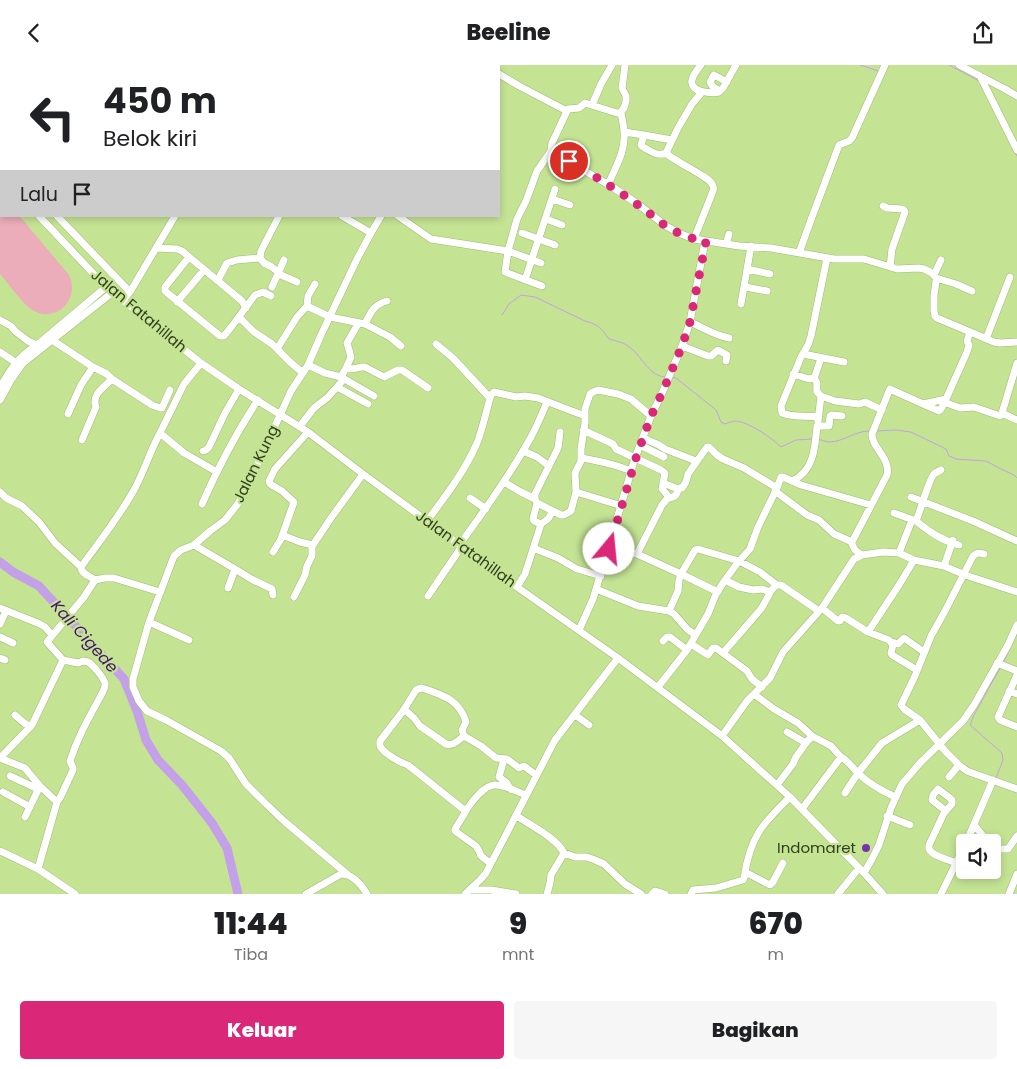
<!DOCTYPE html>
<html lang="id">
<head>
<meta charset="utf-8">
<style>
  body { margin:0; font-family:Poppins,sans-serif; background:#f6f6f6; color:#202124; height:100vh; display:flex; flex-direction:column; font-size:19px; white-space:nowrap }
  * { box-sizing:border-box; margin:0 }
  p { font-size:16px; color:#757577 }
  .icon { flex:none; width:28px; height:28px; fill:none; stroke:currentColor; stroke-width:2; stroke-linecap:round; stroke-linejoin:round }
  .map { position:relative; height:829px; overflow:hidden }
  .details { display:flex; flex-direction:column; background:#fff; flex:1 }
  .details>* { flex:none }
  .hud { position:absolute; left:0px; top:0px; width:500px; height:152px; box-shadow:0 2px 8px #0003; background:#fff; color:#202124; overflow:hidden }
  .fabs { position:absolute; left:956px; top:769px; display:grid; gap:10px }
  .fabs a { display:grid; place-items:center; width:45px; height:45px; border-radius:5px; background:#fff; box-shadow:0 2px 8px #0003; font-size:25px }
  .pin { position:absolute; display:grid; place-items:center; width:42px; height:42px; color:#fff; margin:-21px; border:2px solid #fff; border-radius:50%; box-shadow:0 1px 5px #0007 }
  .me { position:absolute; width:55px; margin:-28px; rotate:17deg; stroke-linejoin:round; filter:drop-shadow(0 0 4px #0008) }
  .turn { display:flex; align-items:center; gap:18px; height:105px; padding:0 20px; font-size:22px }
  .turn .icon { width:65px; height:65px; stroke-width:2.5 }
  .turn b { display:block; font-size:35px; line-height:42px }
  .then { display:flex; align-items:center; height:48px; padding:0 20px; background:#0003; gap:10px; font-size:19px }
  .eta { display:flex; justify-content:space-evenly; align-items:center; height:85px; text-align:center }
  .eta b { font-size:30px; font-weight:800; line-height:35px }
  .cta { display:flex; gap:10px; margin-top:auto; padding:10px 20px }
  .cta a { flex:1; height:58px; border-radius:5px; background:#db2777; color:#fff; font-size:20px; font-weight:800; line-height:58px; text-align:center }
  .cta a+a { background:#f6f6f6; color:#202124 }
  header { display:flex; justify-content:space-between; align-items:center; height:65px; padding:0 20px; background:#fff; font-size:22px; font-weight:800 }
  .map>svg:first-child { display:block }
  .green { fill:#ebadb9 }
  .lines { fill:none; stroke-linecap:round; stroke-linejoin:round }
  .stream { stroke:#c4a0e8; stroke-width:1 }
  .river { stroke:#c4a0e8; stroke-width:9 }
  .minor-casing { stroke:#9ebc6e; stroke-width:8 }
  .minor { stroke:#fff; stroke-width:7 }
  .route { stroke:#db2777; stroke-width:9; stroke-dasharray:0 16.2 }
  .poi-dot { fill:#7635aa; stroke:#c4e494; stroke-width:2 }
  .labels { text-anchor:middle; stroke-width:4.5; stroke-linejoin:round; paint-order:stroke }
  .street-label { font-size:15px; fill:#313d1d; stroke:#c4e494 }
  .poi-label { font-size:15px; fill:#313d1d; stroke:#c4e494; text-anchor:end }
  .water-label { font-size:16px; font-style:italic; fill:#461669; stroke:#c4e494 }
</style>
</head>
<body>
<header><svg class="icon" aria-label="back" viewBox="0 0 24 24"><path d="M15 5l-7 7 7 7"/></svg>Beeline<svg class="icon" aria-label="share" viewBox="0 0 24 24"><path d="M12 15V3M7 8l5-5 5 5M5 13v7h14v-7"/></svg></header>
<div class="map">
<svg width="1017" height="829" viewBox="0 0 1017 829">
  <rect width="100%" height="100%" fill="#c4e494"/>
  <!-- green -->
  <path class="green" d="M1 147V151H18L22 154 69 210C80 233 58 258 34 246 23 240 9 219 0 209V148Z"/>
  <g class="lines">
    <!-- stream -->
    <path class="stream" d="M860 0 878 6
      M949 0 979 16
      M1014 86 1017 91
      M502 250 509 239 521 230 535 232 585 256C598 259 602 264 609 274 615 276 623 277 628 281 641 289 648 311 665 312
      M671 312 676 313 716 345 721 357 725 359C728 358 733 356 736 356 749 357 772 373 781 382L796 375 812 374
      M876 366 896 365 911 367 946 384 949 391 956 394 986 396 1001 404 1014 410 1017 413
      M818 374C822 375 826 377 830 377 842 377 855 366 869 366
      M1003 598 1017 569
      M996 713 1003 695 1002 688 970 660 974 650 1000 603"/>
    <!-- river -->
    <path class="river" d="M0 497 13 507 39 521 124 614 137 646 146 675 158 695 182 720 212 758 227 783 238 829"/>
    <!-- minor casing -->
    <g class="minor-casing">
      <path id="minor" d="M34 0V1
        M273 0 274 1
        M332 0 334 1
        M482 0 484 1
        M701 0C698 4 693 9 692 15 689 27 711 29 719 27L723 23 736 0
        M959 0 1005 24 1017 31
        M59 1 60 0
        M445 1V0
        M499 9 521 22 567 46
        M980 11 1017 85
        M720 26 713 22 710 17 714 10 727 17
        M592 40 601 19 612 0
        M0 60 1 59
        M624 67 644 70 641 80 643 82C650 86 658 92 666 88
        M644 70 672 75
        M551 86 614 123 639 140 666 161 681 169 694 174 739 181 771 183 834 194H864L897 204 919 203 924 204 932 208 936 213V217L934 230V246L935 251 937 253 994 277 1000 278 1017 277
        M0 87 1 88
        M0 105 1 107
        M608 120C615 103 626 86 624 67 624 61 622 54 621 48
        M552 134 570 140
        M883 141 887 143 902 144 904 145 905 147 892 184 890 202
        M39 151 106 222 201 298 239 324 308 367 363 409 517 522 618 593 722 671 790 732 864 808 883 829
        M57 151 130 227
        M342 151 371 168
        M398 151 431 174 508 186 541 198
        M546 154 562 160
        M522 168 555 180
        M694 174 713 126C714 123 714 122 712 119 708 111 675 97 666 88L678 63 692 39 702 27
        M726 179 729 169
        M156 183 177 184 182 186 242 236 246 243
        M799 188 812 152 839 80 849 76 852 73 885 0
        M189 192 165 222V226L220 271H224L232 261 255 230 263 227 271 231
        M260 193 264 198 272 202 281 210 297 217
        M747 204 770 209
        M934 210 941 195
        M936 213 956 219 972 226
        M218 215 227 198 237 195 260 193 261 186 279 151
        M525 215 555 124
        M542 221 505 207 508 186 517 154 526 136 537 106 551 86 552 78 568 44 579 43 585 38 617 48H620L624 43 626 36V31L622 23 625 0
        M272 222 284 195
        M745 222 767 226
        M122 236 130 227 175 151
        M177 237 204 205
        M741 239 751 181
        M307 241 308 231 315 219
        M239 252 254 267 272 279 290 297 303 308
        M0 255 11 261 15 266 28 276 37 280
        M690 257C704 263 714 270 729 273
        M365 259C371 247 373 240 387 236
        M986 274 1010 212
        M52 275 93 302 81 320 68 349
        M436 279 453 293 490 333
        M682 281 708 291H711L718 285 727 290 726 296
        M277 284 297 252 307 241 330 252 365 259 390 272 401 281
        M0 287 18 299
        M803 289 844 297
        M308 300 325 308 341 312 346 303C357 306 356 301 365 302L384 312 398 305H402L428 323
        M93 302 107 309 112 314 152 340 160 343H162L170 325
        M346 303 351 292 347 278 358 259
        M793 309 809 314 813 313C819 317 816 320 817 327L821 331 835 336 859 339 865 337 882 345
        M341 312 374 331
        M814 314 821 293
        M337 322 368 339
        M0 323C9 305 19 291 37 280L106 222
        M0 335 11 315 23 298 113 227
        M944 337 960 343 974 342 1000 351 1002 348 1017 355
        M923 339 939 346 941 344 946 334
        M1002 348 1017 298
        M818 352C806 350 794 353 782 348L781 341 801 292 808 280 811 271 827 193
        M818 356 821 331
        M300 361 314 343 328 332 344 314
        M583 365 613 379 616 384 661 405 665 408 663 418 678 424
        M160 368 184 319 201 298
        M643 373 659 380 665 384 696 396
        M82 375 96 342C91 330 104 322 112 314
        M640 380 664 392
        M203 386 206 385 209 382 225 348 239 324
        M523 386 537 392 549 401
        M582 393C598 396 615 399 631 406
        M792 416C814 406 815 383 817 361H829L830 351 832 350 842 351
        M504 417 519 426 535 434
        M663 418 662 424 669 432
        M777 423 781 412H783L801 420 871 440
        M775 426 807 450 819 455 834 469 852 477V479L855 485 862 490
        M0 427 6 433 22 441 39 457 55 478 81 502
        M576 427 575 408 581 396V384L585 358V344L590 329 593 327 598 325 618 329 631 334 651 351
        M911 432 973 456 1017 476
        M470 433 486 444
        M537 438 561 450H564L571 446 576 427 622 441
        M202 439C218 403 236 368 258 335
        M894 448 916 456C920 447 929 414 934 409 936 407 939 406 941 405
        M427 456C445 432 465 406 477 378 483 363 486 346 491 330L494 327 516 332 525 331 538 333 585 351
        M916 456C931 468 941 475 959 480
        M541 459 548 454 553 446
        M282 470 300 477 313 480 331 453 363 409
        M852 477 887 410C891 393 871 382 872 369L889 326 890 324 892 325 923 339 946 334 967 287 969 280 967 276 970 267
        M460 479C485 445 510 410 531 372 537 361 542 349 547 337
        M194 480 235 504 228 523
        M533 483 558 493 577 504 601 511
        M609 484 637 489
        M273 487 281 474 294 437 282 426 270 419 269 416 275 404 308 367
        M899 488 912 455
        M984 489C979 488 977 487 973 491L945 546 931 571 915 611 901 640 904 644 920 655 945 686 959 700 967 706 975 709 1017 724
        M944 501 953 475
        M235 504 253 515 272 524 273 530
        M95 515C90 511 81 509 81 502 99 477 119 452 134 425 144 407 150 386 160 368L184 388 217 407
        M725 515 739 522 753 525 762 524 770 527 776 520H781L819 546
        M517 522 525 509 541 459 534 456 533 454 537 438 535 434V429L558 383 560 367
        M596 524 638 541 669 546
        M718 527 681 509 695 485 698 484 739 496 760 507 777 520
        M428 531 462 481
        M294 532 305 510 307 501 312 491V480
        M0 543 40 559 45 562 52 570
        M822 543 838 556H840L842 552 846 553 868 567 889 575 893 580 891 588 892 590 917 605
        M149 557 189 575
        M0 559 6 546
        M579 565 593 534 596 524 635 393 651 351 663 326 682 281 690 257 705 176
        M868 567 899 520 914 495
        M0 572 13 578
        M663 576 667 572H670L687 585
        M892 577 898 579 904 573 924 587
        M691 579 708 590 713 583H716L747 606 752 614 762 622
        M723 588 761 544 769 530 770 527
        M0 593 5 595
        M997 598 1017 606
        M1017 610 998 652 1000 655 1017 662
        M658 622 687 585 708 549 716 529 725 515 739 496 750 484 758 462 777 423 744 403 723 394 717 390 709 382H707L688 409 686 417 682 423H679L676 430 673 432 667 434 662 440 637 489 681 509 679 515 678 526 669 546 674 549 688 565 696 570
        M1009 626 1017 629
        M754 629 774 644 798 658 812 671 806 678 796 692 793 699 777 720
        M404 644 414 653 420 661 446 679C454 681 457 676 464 671
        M15 650C20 654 26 662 32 660L63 595
        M575 650 589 660
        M787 667 806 678
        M722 671 747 636 770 613 783 587 822 543 854 494 862 490 883 487 899 488 914 495 944 501 965 510 1017 527
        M812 671 831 681 841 692
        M0 693 25 703 29 708 40 721 57 737 38 804
        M0 693 31 661
        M504 694 499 712 507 718 510 724
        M10 711 38 724
        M949 712 959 700
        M3 727 30 742
        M845 728 858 708 882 678 920 655
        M526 730C517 727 504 719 494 720 484 721 472 736 467 744H463L408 700C401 698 387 690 382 684 379 681 380 680 380 676L403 646 416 625 418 624 422 623C442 630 459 634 466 657L462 665 464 671 481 681 496 693 507 694 519 703 524 701 536 710
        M57 737 60 733 73 705V703L70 696C77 674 87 656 98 636 100 631 106 624 105 618 103 612 93 600 88 597L83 596 78 598 63 595 47 577 84 532 95 515 105 513H114L160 527
        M467 744 463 751 455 764V766L476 781 479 786 481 791 490 798
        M802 744 841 692C848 695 852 703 858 708 868 718 882 726 895 732
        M946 746 932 735 933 730 938 724 950 733 952 735V739L944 748 929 780C929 781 929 783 929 784 932 791 951 796 957 798
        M516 750C530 761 556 772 564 788
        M887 751 910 760
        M25 752 40 721
        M974 760 984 772 987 778
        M966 778 993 715
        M992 781 1000 784H1008L1017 771
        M0 786 38 804 75 829
        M745 807 770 820 773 817 783 798
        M864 808 872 794 879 780 891 743 902 719 920 698 963 656 974 640 1008 580 1017 560
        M347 809 285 757 265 738 246 719 229 693 221 686 166 655 147 646 139 636 133 622V614L149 557 174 491 181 485 194 480 210 466 225 455 237 440 244 429 280 350 291 326 308 300 321 270 357 194 371 168 381 151
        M470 825H491L516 829
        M306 829 341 809C353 809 361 819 367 829
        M465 829 480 815 486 808 555 675 618 593
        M547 829 550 818 551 810 564 788 575 792H587L595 795 604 799 625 819 641 829
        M652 829 655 826 665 829
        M691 829 693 825 716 823 743 815 744 813C750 772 762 759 790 732
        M838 829 859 803
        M941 829 965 780
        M1009 829 1017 809"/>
    </g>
    <!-- minor -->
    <use href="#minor" class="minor"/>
  </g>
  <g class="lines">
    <!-- route -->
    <path class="route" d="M569 96C593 110 616 124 638 140 648 146 656 155 666 161 678 169 691 174 706 176L690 257 682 281 663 326 651 351 636 393 609 484"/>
  </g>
  <!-- markers -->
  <circle class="poi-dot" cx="866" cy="783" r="5"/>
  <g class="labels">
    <!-- street labels -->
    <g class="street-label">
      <text transform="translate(139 246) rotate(40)" y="5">Jalan Fatahillah</text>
      <text transform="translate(256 399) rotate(-64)" y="5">Jalan Kung</text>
      <text transform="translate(466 484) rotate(36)" y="5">Jalan Fatahillah</text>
    </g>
    <!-- poi labels -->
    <g class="poi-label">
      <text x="856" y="788">Indomaret</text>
    </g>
    <!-- water labels -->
    <g class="water-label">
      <text transform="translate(85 571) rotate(48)" y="6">Kali Cigede</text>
    </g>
  </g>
</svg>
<div class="fabs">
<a><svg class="icon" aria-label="sound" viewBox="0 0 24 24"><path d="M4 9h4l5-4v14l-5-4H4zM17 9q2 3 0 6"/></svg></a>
</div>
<div class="pin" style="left:569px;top:96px;background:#d93025"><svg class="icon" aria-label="arrive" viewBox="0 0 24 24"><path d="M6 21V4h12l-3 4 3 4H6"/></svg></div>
<svg class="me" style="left:609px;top:484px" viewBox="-20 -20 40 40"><circle r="19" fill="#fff"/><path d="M0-13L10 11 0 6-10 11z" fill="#db2777"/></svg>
<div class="hud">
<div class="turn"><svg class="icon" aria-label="left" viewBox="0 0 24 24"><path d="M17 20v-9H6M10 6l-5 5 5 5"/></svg><div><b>450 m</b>Belok kiri</div></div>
<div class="then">Lalu<svg class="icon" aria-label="arrive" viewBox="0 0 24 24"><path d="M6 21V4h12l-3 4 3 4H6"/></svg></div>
</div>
</div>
<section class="details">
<div class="eta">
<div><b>11:44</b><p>Tiba</p></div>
<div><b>9</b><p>mnt</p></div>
<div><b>670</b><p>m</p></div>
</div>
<div class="cta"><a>Keluar</a><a>Bagikan</a></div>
</section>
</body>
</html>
